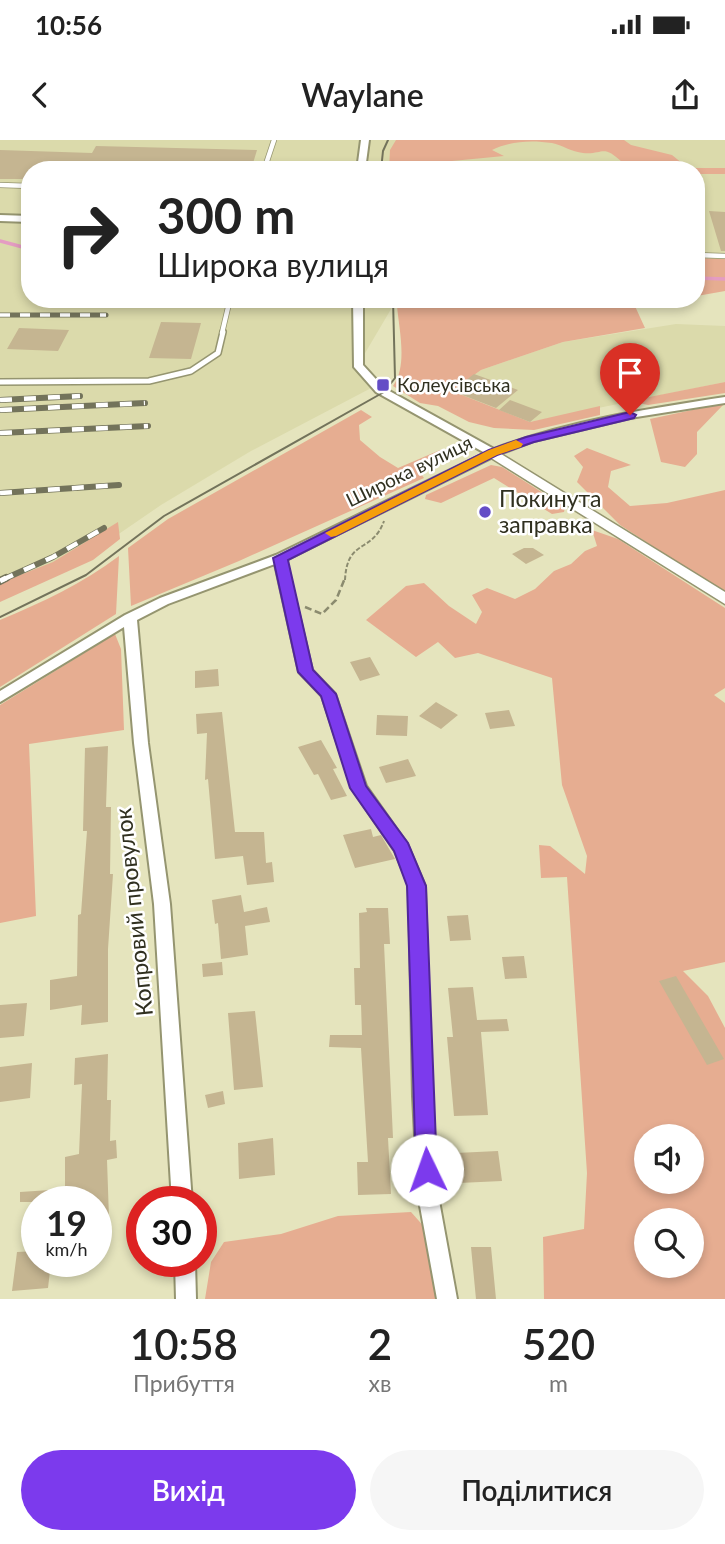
<!DOCTYPE html>
<html lang="uk">
<head>
<meta charset="utf-8">
<style>
  body { margin:0; font-family:Lato,sans-serif; background:#f6f6f6; color:#222; height:100vh; display:flex; flex-direction:column; font-size:26px; white-space:nowrap }
  * { box-sizing:border-box; margin:0 }
  p { font-size:23px; color:#767676 }
  .icon { flex:none; width:38px; height:38px; fill:none; stroke:currentColor; stroke-width:2; stroke-linecap:round; stroke-linejoin:round }
  .map { position:relative; height:1159px; overflow:hidden }
  .drawer { display:flex; flex-direction:column; background:#fff; flex:1 }
  .drawer>* { flex:none }
  .hud { position:absolute; left:21px; top:21px; width:684px; height:147px; border-radius:28px; box-shadow:0 4px 10px #0003; background:#fff; color:#222; overflow:hidden }
  .controls { position:absolute; left:634px; top:984px; display:grid; gap:14px }
  .controls a { display:grid; place-items:center; width:70px; height:70px; border-radius:50%; background:#fff; box-shadow:0 4px 10px #0003; font-size:35px }
  .speed { position:absolute; left:21px; top:1046px; display:flex; gap:14px; font-size:35px; font-weight:700; text-align:center }
  .speed>* { display:grid; place-content:center; width:91px; height:91px; border-radius:50%; background:#fff; box-shadow:0 4px 10px #0003; line-height:1 }
  .speed small { font-size:18px; font-weight:400 }
  .speed .limit { border:10px solid #d22; background:#fff; color:#111 }
  .pin { position:absolute; display:grid; place-items:center; width:60px; height:60px; color:#fff; margin:-72px -30px; border-radius:50% 50% 50% 0; rotate:-45deg; box-shadow:0 0 7px #0007 }
  .pin .icon { rotate:45deg }
  .me { position:absolute; width:77px; margin:-38px; rotate:357deg; stroke-linejoin:round; filter:drop-shadow(0 0 5px #0008) }
  .turn { display:flex; align-items:center; gap:24px; height:147px; padding:0 21px; font-size:32px }
  .turn .icon { width:91px; height:91px; stroke-width:2.5 }
  .turn b { display:block; font-size:49px; line-height:60px }
  .eta { display:flex; justify-content:space-evenly; align-items:center; height:119px; text-align:center }
  .eta b { font-size:42px; font-weight:600; line-height:49px }
  .primary-button { display:flex; gap:14px; margin-top:auto; padding:14px 21px }
  .primary-button a { flex:1; height:80px; border-radius:42px; background:#7c3aed; color:#fff; font-size:28px; font-weight:600; line-height:80px; text-align:center }
  .primary-button a+a { background:#f6f6f6; color:#222 }
  .status { display:flex; justify-content:space-between; align-items:center; height:49px; padding:0 35px; background:#fff; direction:ltr }
  .status svg { height:19px; fill:currentColor }
  header { display:flex; justify-content:space-between; align-items:center; height:91px; padding:0 21px; background:#fff; font-size:32px; font-weight:600 }
  .map>svg:first-child { display:block }
  .built { fill:#dbdaab }
  .green { fill:#e6ad91; fill-rule:evenodd }
  .lines { fill:none; stroke-linecap:round; stroke-linejoin:round }
  .stream { stroke:#e49cc2; stroke-width:3.5 }
  .building { fill:#c5b591 }
  .service-far1-casing { stroke:#959570; stroke-width:6 }
  .service-casing { stroke:#959570; stroke-width:8 }
  .minor-casing { stroke:#959570; stroke-width:4 }
  .tertiary-casing { stroke:#959570; stroke-width:3 }
  .path-far1 { stroke:#8b8b6f; stroke-width:2; stroke-dasharray:4.5 2; stroke-linecap:butt }
  .path { stroke:#8b8b6f; stroke-width:2.5; stroke-dasharray:7 3.5; stroke-linecap:butt }
  .service-far1 { stroke:#fff; stroke-width:4.5 }
  .service { stroke:#fff; stroke-width:5 }
  .minor { fill:#fff; fill-rule:evenodd }
  .tertiary { fill:#fff; fill-rule:evenodd }
  .tram { stroke:#73735b; stroke-width:2 }
  .rail-far2-casing { stroke:#73735b; stroke-width:5 }
  .rail-far1-casing { stroke:#73735b; stroke-width:6 }
  .rail-casing { stroke:#73735b; stroke-width:8 }
  .rail-far2 { stroke:#fff; stroke-width:3.5; stroke-dasharray:10; stroke-linecap:butt }
  .rail-far1 { stroke:#fff; stroke-width:4.5; stroke-dasharray:12; stroke-linecap:butt }
  .rail { stroke:#fff; stroke-width:5; stroke-dasharray:16; stroke-linecap:butt }
  .route { fill:#7c3aed; stroke:#51269a; stroke-width:2 }
  .slow { fill:#f59e0b }
  .poi-dot { fill:#644dc6; stroke:#fff; stroke-width:2.5 }
  .labels { text-anchor:middle; stroke-width:5; stroke-linejoin:round; paint-order:stroke }
  .far-poi-label { font-size:19px; fill:#303020; stroke:#fff; text-anchor:start }
  .far-street-label { font-size:19px; fill:#303020; stroke:#fff }
  .poi-label { font-size:23px; fill:#303020; stroke:#fff; text-anchor:start }
  .street-label { font-size:23px; fill:#303020; stroke:#fff }
</style>
</head>
<body>
<div class="status"><b>10:56</b><svg viewBox="0 0 49 12"><path d="M0 12V9h3v3zM5 12V6h3v6zM10 12V3h3v9zM15 12V0h3v12zM26 1h20v11H26zM47 4h2v5h-2z"/></svg></div>
<header><svg class="icon" aria-label="back" viewBox="0 0 24 24"><path d="M15 5l-7 7 7 7"/></svg>Waylane<svg class="icon" aria-label="share" viewBox="0 0 24 24"><path d="M12 15V3M7 8l5-5 5 5M5 13v7h14v-7"/></svg></header>
<div class="map">
<svg width="725" height="1159" viewBox="0 0 725 1159">
  <rect width="100%" height="100%" fill="#e5e4bd"/>
  <!-- built -->
  <path class="built" d="M0 0H725V150L697 148 696 30H30V159H397L358 225 375 246 251 311 161 365 75 424 0 452Z
    M676 184 725 186V242L530 282 452 251 481 230 563 202Z"/>
  <!-- green -->
  <path class="green" d="M396 0H624L631 5 672 15 688 28H725V34H697L696 30H621L623 23C602 3 604 15 583 13 572 12 562 5 552 3 531 0 510 1 492 10L504 16 431 23 424 30H389L390 10Z
    M697 118 725 119V151L697 156Z
    M421 159H653L634 164 645 188 563 202 481 230 452 251 530 282 600 266V275L534 290 494 288 469 282 438 266 420 263 393 246C408 226 399 189 397 166Z
    M725 242V253L648 265 629 261Z
    M725 263 697 292V314L685 327 661 322 650 279Z
    M361 270 372 277 359 285 360 300 380 317 398 328 440 310 447 316 418 330 424 338 239 421 131 466 128 408 168 379Z
    M587 308 631 325 611 331 608 347 630 366 667 363 725 350V453L620 385 577 342 583 327 574 316Z
    M491 325 502 327 562 365 565 367 564 372 552 374 494 338 441 363 425 359 426 355Z
    M118 382 120 399 93 420 0 462V443L53 422Z
    M592 390 618 399 725 468V548L714 555 725 563V822L683 831 708 856 725 888V1159H544L543 1097 584 1089 587 1033 567 737 541 738 539 705 550 706 585 734 587 716 562 645 552 538 478 513 455 518 438 502 416 517 366 480 406 446 424 443 449 466 476 484 482 472 472 455 487 448 515 459 535 449 554 431 571 424 585 411 597 406ZM646 996H691V1041H646ZM646 1080H691V1125H646Z
    M119 416 116 474 0 547V480C43 462 82 444 119 416Z
    M115 494 121 509 124 590 29 604 36 776 0 783V565Z
    M411 1072 427 1090 439 1159H205L211 1122 224 1102 281 1094 338 1076Z"/>
  <g class="lines">
    <!-- stream -->
    <path class="stream" d="M0 101 30 109
      M696 138 725 139"/>
  </g>
  <!-- building -->
  <path class="building" d="M96 6 257 10 251 30H30V39H0V10L92 13Z
    M709 71 725 72V111H721Z
    M161 182 201 183 191 219 149 218Z
    M19 188 69 190 58 211 7 209Z
    M474 234 518 250 496 268 452 251Z
    M510 260 542 272 530 282 499 270Z
    M524 408H533L544 415 526 424 512 414Z
    M370 517 380 535 360 541 350 522Z
    M218 529 219 546 195 548V531Z
    M436 562 458 575 441 589 419 576Z
    M509 570 515 586 490 589 485 573Z
    M222 572 235 692H264L266 723 272 722 274 742 247 745 243 716 215 719 208 639 205 640 207 593 197 594 196 574Z
    M377 575 408 576 407 596 376 595Z
    M321 600 337 628 333 629 347 656 331 660 318 634 314 635 298 607Z
    M108 606 106 667H111L110 734H113L108 809V882L81 885 82 865 50 870V840L77 836 78 775 81 774 87 691H83L85 608Z
    M408 619 416 636 386 643 379 627Z
    M371 689 373 697 381 695 395 719 355 728 343 695Z
    M241 755 244 772 267 767 270 782 245 786 248 815 221 819 218 783 215 784 212 760Z
    M366 768H388L390 804H384L393 998H388L391 1054 358 1055 357 1022H368L361 908 329 907 330 895H362L361 865H355L354 828H360L359 773 367 772Z
    M468 775 471 800 450 801 447 776Z
    M524 816 527 838 505 839 502 817Z
    M222 822 223 835 203 837 202 824Z
    M676 836 724 919 707 925 659 841Z
    M473 847 477 880 507 879 509 891 481 892 488 975 454 976 447 897H453L448 848Z
    M27 863 24 896 0 898V865Z
    M255 871 263 947 234 950 228 873Z
    M108 914 107 960H111L110 1001 116 1000 117 1018 107 1020 109 1078 96 1080V1062H20V1052L65 1049V1017L79 1014 82 944 74 945 75 918Z
    M32 923 30 958 0 962V927Z
    M223 951 225 964 208 968 205 955Z
    M273 998 275 1035 239 1039 238 1003Z
    M498 1011 502 1041 459 1043 456 1013Z
    M471 1107H491L496 1159H476Z
    M37 1111V1122H51L48 1148 12 1151 17 1112Z"/>
  <g class="lines">
    <!-- service-far1 casing -->
    <g class="service-far1-casing">
      <path id="service-far1" d="M264 30 274 0
        M0 45 30 46
        M696 115 725 116
        M222 193 230 159"/>
    </g>
    <!-- service casing -->
    <g class="service-casing">
      <path id="service" d="M0 242 149 241 191 231 218 213 223 192"/>
    </g>
    <!-- minor casing -->
    <g class="minor-casing">
      <path id="minor" d="M361 0H369L365 30H357Z
        M0 75 30 76V82L0 81Z
        M353 159H363V225L384 248 494 309C568 281 647 269 725 257V263L630 278 534 301 497 315 286 420 312 530 335 554 366 646 407 704 425 746 431 956 438 1055 457 1159H437L418 1055 413 956 409 746 395 711 352 648 322 556 299 532 275 424 168 464 137 480 148 603 170 764 192 1062H172L154 764 134 603 124 487 0 562V551L125 475 160 458 276 415 485 313 376 252 354 227Z
        M175 1122H195L196 1159H176Z"/>
    </g>
    <!-- tertiary casing -->
    <g class="tertiary-casing">
      <path id="tertiary" d="M493 309 725 452V464L488 316 486 313Z"/>
    </g>
    <!-- path-far1 -->
    <path class="path-far1" d="M345 440C347 398 372 414 384 381"/>
    <!-- path -->
    <path class="path" d="M305 467 322 474 336 460 345 438"/>
    <!-- service-far1 -->
    <use href="#service-far1" class="service-far1"/>
    <!-- service -->
    <use href="#service" class="service"/>
    <!-- minor -->
    <use href="#minor" class="minor"/>
    <!-- tertiary -->
    <use href="#tertiary" class="tertiary"/>
    <!-- tram -->
    <path class="tram" d="M381 30 383 11 388 0
      M0 477 86 435 164 376 384 252 395 238 393 159"/>
    <!-- rail-far2 casing -->
    <g class="rail-far2-casing">
      <path id="rail-far2" d="M0 175H106"/>
    </g>
    <!-- rail-far1 casing -->
    <g class="rail-far1-casing">
      <path id="rail-far1" d="M0 260 80 256
        M0 270 145 263
        M0 293 148 286
        M0 353 119 345
        M2 440 53 417 104 388"/>
    </g>
    <!-- rail casing -->
    <g class="rail-casing">
      <path id="rail" d="M0 441 6 438"/>
    </g>
    <!-- rail-far2 -->
    <use href="#rail-far2" class="rail-far2"/>
    <!-- rail-far1 -->
    <use href="#rail-far1" class="rail-far1"/>
    <!-- rail -->
    <use href="#rail" class="rail"/>
  </g>
  <!-- route -->
  <path class="route" d="M630 272 636 275 634 278 534 302 497 315 288 420 313 530 336 554 366 646 408 703 426 746 437 1030 434 1038 427 1041 419 1038 416 1030 407 746 394 711 350 648 321 556 298 532 273 418 489 310 526 297Z"/>
  <!-- slow -->
  <path class="slow" d="M516 300 523 304 521 307 497 315 336 396 331 397 325 393 489 310Z"/>
  <!-- markers -->
  <g class="poi-dot">
    <rect x="376" y="238" width="14" height="14" rx="3.5"/>
    <circle cx="485" cy="372" r="7"/>
  </g>
  <g class="labels">
    <!-- far-poi labels -->
    <g class="far-poi-label">
      <text x="397" y="252">Колеусівська</text>
    </g>
    <!-- far-street labels -->
    <g class="far-street-label">
      <text transform="translate(409 331) rotate(-26)" y="7">Широка вулиця</text>
    </g>
    <!-- poi labels -->
    <g class="poi-label">
      <text x="499" y="367">Покинута<tspan x="499" dy="26">заправка</tspan></text>
    </g>
    <!-- street labels -->
    <g class="street-label">
      <text transform="translate(134 772) rotate(-96)" y="8">Копровий провулок</text>
    </g>
  </g>
</svg>
<div class="controls">
<a><svg class="icon" aria-label="sound" viewBox="0 0 24 24"><path d="M4 9h4l5-4v14l-5-4H4zM17 9q2 3 0 6"/></svg></a>
<a><svg class="icon" aria-label="search" viewBox="0 0 24 24"><circle cx="10" cy="10" r="6"/><path d="M15 15l6 6"/></svg></a>
</div>
<div class="speed"><div>19<small>km/h</small></div><div class="limit">30</div></div>
<div class="pin" style="left:630px;top:275px;background:#d93025"><svg class="icon" aria-label="arrive" viewBox="0 0 24 24"><path d="M6 21V4h12l-3 4 3 4H6"/></svg></div>
<svg class="me" style="left:427px;top:1030px" viewBox="-20 -20 40 40"><circle r="19" fill="#fff"/><path d="M0-13L10 11 0 6-10 11z" fill="#7c3aed"/></svg>
<div class="hud">
<div class="turn"><svg class="icon" aria-label="right" viewBox="0 0 24 24"><path d="M7 20v-9h11M14 6l5 5-5 5"/></svg><div><b>300 m</b>Широка вулиця</div></div>
</div>
</div>
<section class="drawer">
<div class="eta">
<div><b>10:58</b><p>Прибуття</p></div>
<div><b>2</b><p>хв</p></div>
<div><b>520</b><p>m</p></div>
</div>
<div class="primary-button"><a>Вихід</a><a>Поділитися</a></div>
</section>
</body>
</html>
